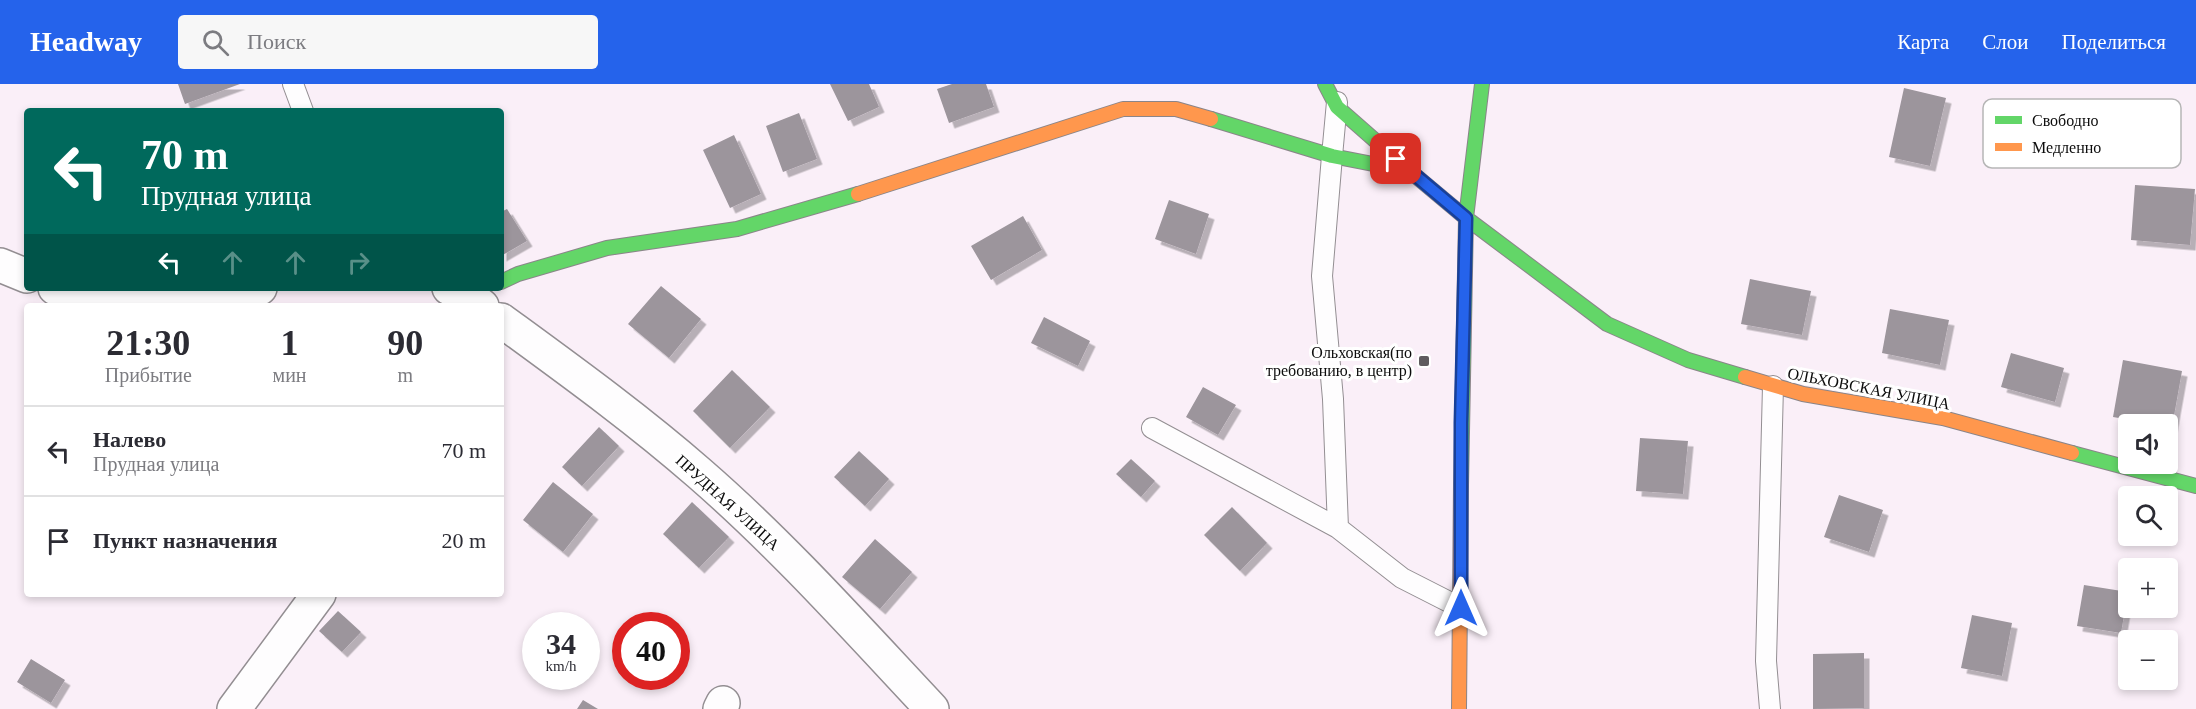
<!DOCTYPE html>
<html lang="ru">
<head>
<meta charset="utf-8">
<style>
  body { margin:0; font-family:"Times New Roman",serif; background:#f7f7f7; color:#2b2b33; height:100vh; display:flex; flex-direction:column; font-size:22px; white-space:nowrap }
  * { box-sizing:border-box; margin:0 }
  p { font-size:20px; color:#7c7c81 }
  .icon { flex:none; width:33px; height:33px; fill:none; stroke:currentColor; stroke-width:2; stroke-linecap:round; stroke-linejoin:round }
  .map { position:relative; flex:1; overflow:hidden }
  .panel { position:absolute; left:24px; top:219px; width:480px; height:294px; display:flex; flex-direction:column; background:#fff; border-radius:6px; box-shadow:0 3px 9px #0003 }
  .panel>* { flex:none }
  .hud { position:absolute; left:24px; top:24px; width:480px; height:183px; border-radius:6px; box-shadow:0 3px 9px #0003; background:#00695c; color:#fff; overflow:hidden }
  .fabs { position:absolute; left:2118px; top:330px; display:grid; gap:12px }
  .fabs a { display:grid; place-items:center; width:60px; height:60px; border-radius:6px; background:#fff; box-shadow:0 3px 9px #0003; font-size:30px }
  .speed { position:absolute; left:522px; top:528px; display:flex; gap:12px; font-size:30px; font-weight:700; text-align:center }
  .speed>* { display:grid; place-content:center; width:78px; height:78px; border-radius:50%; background:#fff; box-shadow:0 3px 9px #0003; line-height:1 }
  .speed small { font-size:15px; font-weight:400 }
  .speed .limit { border:9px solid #d22; background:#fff; color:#111 }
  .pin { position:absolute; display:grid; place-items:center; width:51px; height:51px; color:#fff; margin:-26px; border-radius:12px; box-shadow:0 3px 9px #0006 }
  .me { position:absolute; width:66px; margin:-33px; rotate:0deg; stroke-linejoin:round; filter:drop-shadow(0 0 4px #0008) }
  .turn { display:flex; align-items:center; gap:21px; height:126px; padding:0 18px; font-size:27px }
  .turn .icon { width:78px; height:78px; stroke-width:2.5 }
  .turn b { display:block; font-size:42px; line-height:51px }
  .lanes { display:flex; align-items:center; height:57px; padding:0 18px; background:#0003; justify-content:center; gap:30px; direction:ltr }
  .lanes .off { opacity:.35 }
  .eta { display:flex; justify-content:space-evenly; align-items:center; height:102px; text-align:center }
  .eta b { font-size:36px; font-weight:600; line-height:42px }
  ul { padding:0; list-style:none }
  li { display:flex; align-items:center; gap:18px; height:90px; padding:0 18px; border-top:2px solid #e1e1e2 }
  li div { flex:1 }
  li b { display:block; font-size:22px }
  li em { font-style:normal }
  header { display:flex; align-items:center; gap:36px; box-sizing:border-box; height:84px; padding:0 30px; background:#2563eb; color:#fff }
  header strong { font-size:28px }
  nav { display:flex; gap:33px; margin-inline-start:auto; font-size:21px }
  .search { width:420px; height:54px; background:#f7f7f7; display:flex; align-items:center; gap:15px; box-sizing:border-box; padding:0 21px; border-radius:6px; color:#7c7c81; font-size:22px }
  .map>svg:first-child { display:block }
  .building { fill:#9c959c; filter:url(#shadow) }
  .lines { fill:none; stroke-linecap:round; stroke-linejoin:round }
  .lane-casing { stroke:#938e92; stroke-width:22 }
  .street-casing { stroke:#938e92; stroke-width:36 }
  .fast-casing { stroke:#8a8589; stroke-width:16 }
  .slow-casing { stroke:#8a8589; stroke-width:16 }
  .lane { stroke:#fefdfe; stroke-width:20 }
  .street { stroke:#fefdfe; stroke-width:33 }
  .fast { stroke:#63d668; stroke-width:14 }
  .slow { stroke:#ff974d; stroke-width:14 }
  .route-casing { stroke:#184099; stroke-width:15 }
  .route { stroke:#2563eb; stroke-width:10 }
  .poi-dot { fill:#5f5b5f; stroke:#fff; stroke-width:2 }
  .labels { text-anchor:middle; stroke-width:6; stroke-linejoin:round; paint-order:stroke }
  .poi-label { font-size:16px; fill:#0c0c0c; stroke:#fff; text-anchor:end }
  .street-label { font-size:16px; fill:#0c0c0c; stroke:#fff }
  .key { fill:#fff; stroke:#b6b6b6; stroke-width:1.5 }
  .key-label { font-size:16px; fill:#0c0c0c }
</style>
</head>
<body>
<header>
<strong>Headway</strong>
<div class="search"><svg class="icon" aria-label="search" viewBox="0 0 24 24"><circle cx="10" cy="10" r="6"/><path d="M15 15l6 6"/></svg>Поиск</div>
<nav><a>Карта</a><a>Слои</a><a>Поделиться</a></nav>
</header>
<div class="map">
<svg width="2196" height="625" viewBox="0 0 2196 625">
  <defs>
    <filter id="shadow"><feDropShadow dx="5.5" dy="5.5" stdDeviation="0" flood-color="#0004"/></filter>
  </defs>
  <rect width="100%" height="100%" fill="#faeff8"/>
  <!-- building -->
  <path class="building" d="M178 0H240L185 20Z
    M830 0H869L879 23 848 37Z
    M952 0H986L994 23 949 39 937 5Z
    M1904 4 1946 14 1930 82 1889 73Z
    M799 29 817 75 783 88 766 42Z
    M734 51 761 110 730 124 703 66Z
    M2135 101 2195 105 2190 161 2131 156Z
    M1169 116 1209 130 1196 170 1155 155Z
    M507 125 527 157 501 172V128Z
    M1023 132 1042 166 991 196 971 162Z
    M1750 195 1811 207 1802 251 1741 240Z
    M661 202 701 235 669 274 628 240Z
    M1890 225 1949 236 1940 281 1882 269Z
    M1044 233 1090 257 1078 282 1031 259Z
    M2011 269 2064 284 2055 318 2001 303Z
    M2123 276 2182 287 2172 343 2113 333Z
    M732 286 770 323 730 364 693 327Z
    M1203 303 1236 321 1218 351 1186 333Z
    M599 343 619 362 582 402 562 383Z
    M1640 354 1688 357 1683 410 1636 407Z
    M859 367 889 395 865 422 834 393Z
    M1131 375 1155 397 1141 413 1116 390Z
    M553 398 593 430 563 468 523 436Z
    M1839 411 1883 426 1869 468 1824 453Z
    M692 418 729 453 699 484 663 450Z
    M1232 423 1267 459 1240 487 1204 451Z
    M875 455 912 488 880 525 842 493Z
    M2084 501 2128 508 2121 549 2077 542Z
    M338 527 361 548 342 568 319 547Z
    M1972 531 2012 539 2002 592 1961 584Z
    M1864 569V624L1813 625V570Z
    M31 575 65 596 51 619 17 598Z
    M583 616 598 625H577Z"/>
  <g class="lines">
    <!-- lane casing -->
    <g class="lane-casing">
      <path id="lane" d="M293 0 303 27
        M1331 67 1332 72 1322 192 1333 315 1338 444 1402 494 1461 524
        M1332 72 1337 18
        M1152 344 1338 444
        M1770 625 1766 577 1773 302"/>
    </g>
    <!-- street casing -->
    <g class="street-casing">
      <path id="street" d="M0 181 27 192
        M55 204C118 231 194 214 260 204
        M449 204 469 212 482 222
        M501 236C568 285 636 334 699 389 782 461 856 544 932 625
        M234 625 319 510
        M720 625 723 619"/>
    </g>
    <!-- fast casing -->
    <g class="fast-casing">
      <path id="fast" d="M1325 0 1337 23 1411 88 1466 134 1607 240 1688 276 1745 293
        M1211 35 1332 72 1409 87
        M501 198 518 190 607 164 737 145 858 110
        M2072 369 2196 402
        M1461 401 1466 134 1482 0"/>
    </g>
    <!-- slow casing -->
    <g class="slow-casing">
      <path id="slow" d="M858 110 1123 25H1176L1211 35
        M1745 293 1803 310 1943 334 2072 369
        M1459 625 1461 401"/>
    </g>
    <!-- lane -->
    <use href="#lane" class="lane"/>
    <!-- street -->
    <use href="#street" class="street"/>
    <!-- fast -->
    <use href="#fast" class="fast"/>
    <!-- slow -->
    <use href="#slow" class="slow"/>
  </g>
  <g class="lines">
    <!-- route casing -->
    <g class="route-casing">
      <path id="route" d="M1396 75 1466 134 1461 339V524"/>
    </g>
    <!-- route -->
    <use href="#route" class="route"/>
  </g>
  <!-- markers -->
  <rect class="poi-dot" x="1418" y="271" width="12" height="12" rx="3"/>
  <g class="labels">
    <!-- poi labels -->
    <g class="poi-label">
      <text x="1412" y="274">Ольховская(по<tspan x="1412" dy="18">требованию, в центр)</tspan></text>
    </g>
    <!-- street labels -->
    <g class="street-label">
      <text transform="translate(1869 304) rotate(11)" y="6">ОЛЬХОВСКАЯ УЛИЦА</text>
      <text transform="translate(728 418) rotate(42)" y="6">ПРУДНАЯ УЛИЦА</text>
    </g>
  </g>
  <!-- legend -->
  <rect x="1983" y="15" width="198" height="69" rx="9" class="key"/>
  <rect x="1995" y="32" width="27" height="8" fill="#63d668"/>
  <rect x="1995" y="59" width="27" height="8" fill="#ff974d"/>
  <g class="key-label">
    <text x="2032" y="42">Свободно</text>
    <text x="2032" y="69">Медленно</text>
  </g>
</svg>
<div class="fabs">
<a><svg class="icon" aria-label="sound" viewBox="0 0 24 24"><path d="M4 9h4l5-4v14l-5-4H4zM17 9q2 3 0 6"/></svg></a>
<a><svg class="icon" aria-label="search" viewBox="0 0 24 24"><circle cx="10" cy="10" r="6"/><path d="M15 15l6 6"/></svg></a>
<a>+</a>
<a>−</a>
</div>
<div class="speed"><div>34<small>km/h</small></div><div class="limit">40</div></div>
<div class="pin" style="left:1396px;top:75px;background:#d93025"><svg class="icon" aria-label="arrive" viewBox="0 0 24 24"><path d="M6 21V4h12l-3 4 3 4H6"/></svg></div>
<svg class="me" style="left:1461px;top:524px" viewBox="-20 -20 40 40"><path d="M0-17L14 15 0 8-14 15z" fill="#2563eb" stroke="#fff" stroke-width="4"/></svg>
<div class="hud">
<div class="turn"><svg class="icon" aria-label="left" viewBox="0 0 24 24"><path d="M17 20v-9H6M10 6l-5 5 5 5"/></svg><div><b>70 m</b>Прудная улица</div></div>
<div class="lanes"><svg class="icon" aria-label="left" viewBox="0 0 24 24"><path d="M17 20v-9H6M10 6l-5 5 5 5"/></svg><svg class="icon off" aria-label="ahead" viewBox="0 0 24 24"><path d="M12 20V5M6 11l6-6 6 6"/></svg><svg class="icon off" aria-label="ahead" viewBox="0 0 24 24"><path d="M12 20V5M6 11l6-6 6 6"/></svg><svg class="icon off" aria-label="right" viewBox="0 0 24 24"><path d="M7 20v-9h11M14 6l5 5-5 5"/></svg></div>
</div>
<section class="panel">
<div class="eta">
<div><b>21:30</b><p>Прибытие</p></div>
<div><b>1</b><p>мин</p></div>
<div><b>90</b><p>m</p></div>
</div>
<ul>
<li><svg class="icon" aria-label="left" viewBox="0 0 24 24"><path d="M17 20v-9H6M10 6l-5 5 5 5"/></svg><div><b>Налево</b><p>Прудная улица</p></div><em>70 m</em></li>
<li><svg class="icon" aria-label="arrive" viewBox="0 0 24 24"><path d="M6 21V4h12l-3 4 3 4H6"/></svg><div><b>Пункт назначения</b></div><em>20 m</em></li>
</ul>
</section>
</div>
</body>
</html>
